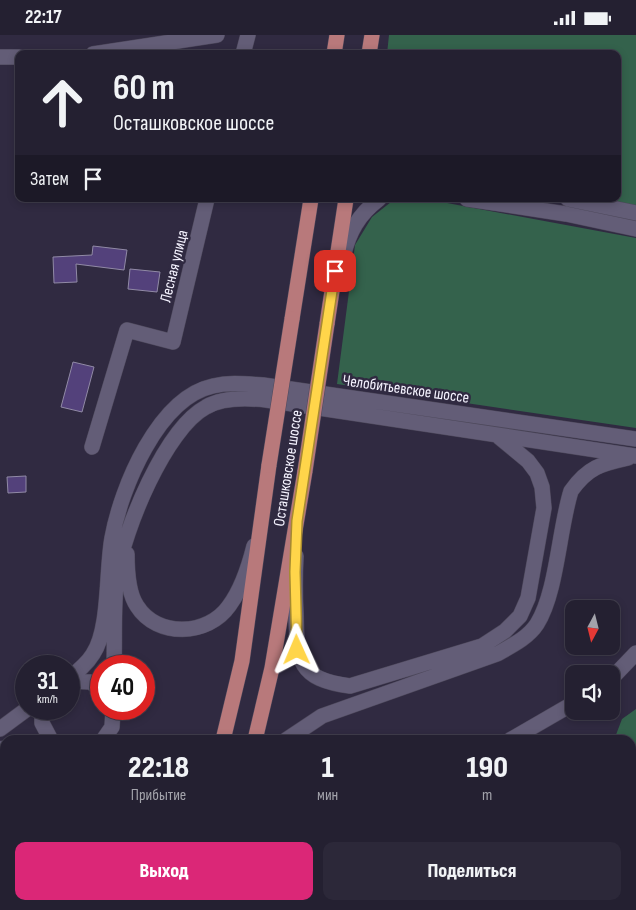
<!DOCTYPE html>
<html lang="ru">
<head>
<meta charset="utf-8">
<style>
  body { margin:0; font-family:"Sofia Sans Condensed",sans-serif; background:#2c2839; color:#f1f3f6; height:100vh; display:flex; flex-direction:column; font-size:19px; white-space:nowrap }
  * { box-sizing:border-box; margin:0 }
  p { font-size:16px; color:#a3a3ab }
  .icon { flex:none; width:28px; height:28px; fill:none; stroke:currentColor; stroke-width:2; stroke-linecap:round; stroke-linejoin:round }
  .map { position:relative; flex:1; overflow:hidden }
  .sheet { position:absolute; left:0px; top:700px; width:636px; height:175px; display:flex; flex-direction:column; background:#242031; border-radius:15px 15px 0 0; box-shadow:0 2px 8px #0003,0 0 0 1px #413e4d }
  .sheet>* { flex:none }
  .guide { position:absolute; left:15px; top:15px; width:606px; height:152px; border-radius:10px; box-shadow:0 2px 8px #0003,0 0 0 1px #413e4d; background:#242031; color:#f1f3f6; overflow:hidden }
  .needle { width:32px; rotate:187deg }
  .fabs { position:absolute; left:565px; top:565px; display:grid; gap:10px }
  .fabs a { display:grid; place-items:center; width:55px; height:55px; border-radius:10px; background:#242031; box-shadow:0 2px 8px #0003,0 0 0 1px #413e4d; font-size:25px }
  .speed { position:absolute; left:15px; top:620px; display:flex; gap:10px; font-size:25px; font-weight:700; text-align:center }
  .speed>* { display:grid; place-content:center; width:65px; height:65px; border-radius:50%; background:#242031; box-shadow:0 2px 8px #0003,0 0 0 1px #413e4d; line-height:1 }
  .speed small { font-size:12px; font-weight:400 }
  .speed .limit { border:8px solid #d22; background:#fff; color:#111 }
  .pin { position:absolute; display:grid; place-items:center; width:42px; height:42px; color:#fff; margin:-21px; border-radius:10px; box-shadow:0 2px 8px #0006 }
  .me { position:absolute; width:55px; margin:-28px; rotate:359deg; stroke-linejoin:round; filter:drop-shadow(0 0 4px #0008) }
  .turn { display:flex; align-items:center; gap:18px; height:105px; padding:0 15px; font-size:22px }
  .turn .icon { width:65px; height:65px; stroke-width:2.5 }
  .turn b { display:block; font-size:35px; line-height:42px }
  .then { display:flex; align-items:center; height:48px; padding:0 15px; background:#0003; gap:10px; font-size:19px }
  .eta { display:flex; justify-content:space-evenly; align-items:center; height:85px; text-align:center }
  .eta b { font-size:30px; font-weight:800; line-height:35px }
  .primary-button { display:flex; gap:10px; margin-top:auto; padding:10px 15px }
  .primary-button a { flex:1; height:58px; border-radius:10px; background:#db2777; color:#fff; font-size:20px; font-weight:800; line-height:58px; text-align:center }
  .primary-button a+a { background:#2c2839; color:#f1f3f6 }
  .status { display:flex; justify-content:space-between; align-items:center; height:35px; padding:0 25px; background:#242031; direction:ltr }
  .status svg { height:14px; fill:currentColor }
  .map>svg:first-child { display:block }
  .green { fill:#34624c }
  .building { fill:#53417b; stroke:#918aa6 }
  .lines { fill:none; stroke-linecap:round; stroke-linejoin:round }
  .minor-casing { stroke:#4d485b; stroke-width:16 }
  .major-casing { stroke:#4d485b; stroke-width:16 }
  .minor { stroke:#635d77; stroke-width:15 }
  .major { stroke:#b8797b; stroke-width:15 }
  .major-bridge-casing { stroke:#4d485b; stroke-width:16; stroke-linecap:butt }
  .major-bridge { stroke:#b8797b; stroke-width:15 }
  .route-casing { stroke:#a68a30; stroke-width:12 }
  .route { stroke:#ffd54a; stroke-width:9 }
  .labels { text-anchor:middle; stroke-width:5; stroke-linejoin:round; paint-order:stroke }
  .street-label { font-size:16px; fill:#f5f3ff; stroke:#302a41 }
</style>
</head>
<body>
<div class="status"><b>22:17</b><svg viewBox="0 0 49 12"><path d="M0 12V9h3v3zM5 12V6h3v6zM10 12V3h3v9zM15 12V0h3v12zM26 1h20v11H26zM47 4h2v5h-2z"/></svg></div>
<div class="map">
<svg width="636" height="875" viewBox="0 0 636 875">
  <rect width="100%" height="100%" fill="#302a41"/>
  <!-- green -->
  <path class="green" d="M389 0H636V172L602 164H618V19H387Z
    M431 165 636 203V393L337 349 355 210 372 182 391 167Z
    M636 674V868H631V705H614L622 684Z"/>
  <!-- building -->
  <path class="building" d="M93 211 127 215 124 235 76 229 77 247 54 248 53 222 92 220Z
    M130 234 160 237 157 257 128 254Z
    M73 327 94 332 82 377 61 372Z
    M26 441V457L8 458 7 442Z"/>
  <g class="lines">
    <!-- minor casing -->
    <g class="minor-casing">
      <path id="minor" d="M93 19 217 0
        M243 19 248 0
        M0 22H19
        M467 164 566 179 636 194
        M568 164 636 178
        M343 222C349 197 358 180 379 164
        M92 412 127 295 173 307 207 164
        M127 519C127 535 128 558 137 571 157 603 208 601 229 571 241 555 249 531 254 511
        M296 521C295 540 295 560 296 579 297 626 298 644 350 651L482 611 505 596 520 581 528 563 544 473 542 452 537 438 528 426 499 402
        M114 631C115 601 113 570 117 540 124 495 165 394 206 372 223 362 247 363 266 365L636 421
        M69 643C78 636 87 629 93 619 110 594 106 535 112 503 121 453 158 363 213 351 230 347 246 349 263 350L636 404
        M611 644 636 618
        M69 646 90 647 101 654
        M42 674V688L51 705
        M0 694 27 674
        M103 705 112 692 113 674
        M286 705 322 681 497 619C511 611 528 603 537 589 557 557 559 494 571 456 588 432 601 429 628 423
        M510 705 574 668
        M0 714 5 713
        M113 870V875
        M372 875 373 870"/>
    </g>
    <!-- major casing -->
    <g class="major-casing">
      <path id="major" d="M334 19 337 0
        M369 19 372 0
        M292 284 311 164
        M327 289 346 164
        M223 705 242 626 269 430
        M255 705 272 633 305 436
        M154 875 157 870
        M192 875 195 870"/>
    </g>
    <!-- minor -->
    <use href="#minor" class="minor"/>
    <!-- major -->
    <use href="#major" class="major"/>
    <!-- major-bridge casing -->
    <g class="major-bridge-casing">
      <path id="major-bridge" d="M269 430 292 284
        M305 436 327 289"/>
    </g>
    <!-- major-bridge -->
    <use href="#major-bridge" class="major-bridge"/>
  </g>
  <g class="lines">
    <!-- route casing -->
    <g class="route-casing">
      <path id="route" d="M297 615 295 537 297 486 335 236"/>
    </g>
    <!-- route -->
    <use href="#route" class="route"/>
  </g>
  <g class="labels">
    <!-- street labels -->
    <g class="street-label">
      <text transform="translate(173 231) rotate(-76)" y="6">Лесная улица</text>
      <text transform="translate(406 353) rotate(8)" y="6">Челобитьевское шоссе</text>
      <text transform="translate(287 433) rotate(-81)" y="6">Осташковское шоссе</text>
    </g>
  </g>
</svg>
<div class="fabs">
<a><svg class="needle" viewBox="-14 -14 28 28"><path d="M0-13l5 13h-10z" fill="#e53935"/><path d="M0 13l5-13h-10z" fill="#a3a3ab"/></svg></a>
<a><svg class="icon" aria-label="sound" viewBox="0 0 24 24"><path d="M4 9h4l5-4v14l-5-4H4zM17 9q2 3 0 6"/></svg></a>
</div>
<div class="speed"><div>31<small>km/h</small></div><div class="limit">40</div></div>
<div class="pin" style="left:335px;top:236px;background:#d93025"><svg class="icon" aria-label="arrive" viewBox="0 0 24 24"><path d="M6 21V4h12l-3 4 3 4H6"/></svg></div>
<svg class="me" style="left:297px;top:615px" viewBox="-20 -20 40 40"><path d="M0-17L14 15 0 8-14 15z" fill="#ffd54a" stroke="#fff" stroke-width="4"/></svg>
<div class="guide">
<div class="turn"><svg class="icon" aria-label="ahead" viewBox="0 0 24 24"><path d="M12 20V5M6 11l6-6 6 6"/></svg><div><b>60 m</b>Осташковское шоссе</div></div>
<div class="then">Затем<svg class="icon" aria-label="arrive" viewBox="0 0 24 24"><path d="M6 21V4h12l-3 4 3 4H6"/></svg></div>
</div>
<section class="sheet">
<div class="eta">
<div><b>22:18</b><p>Прибытие</p></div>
<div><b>1</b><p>мин</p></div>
<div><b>190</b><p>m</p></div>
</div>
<div class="primary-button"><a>Выход</a><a>Поделиться</a></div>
</section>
</div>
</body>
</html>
